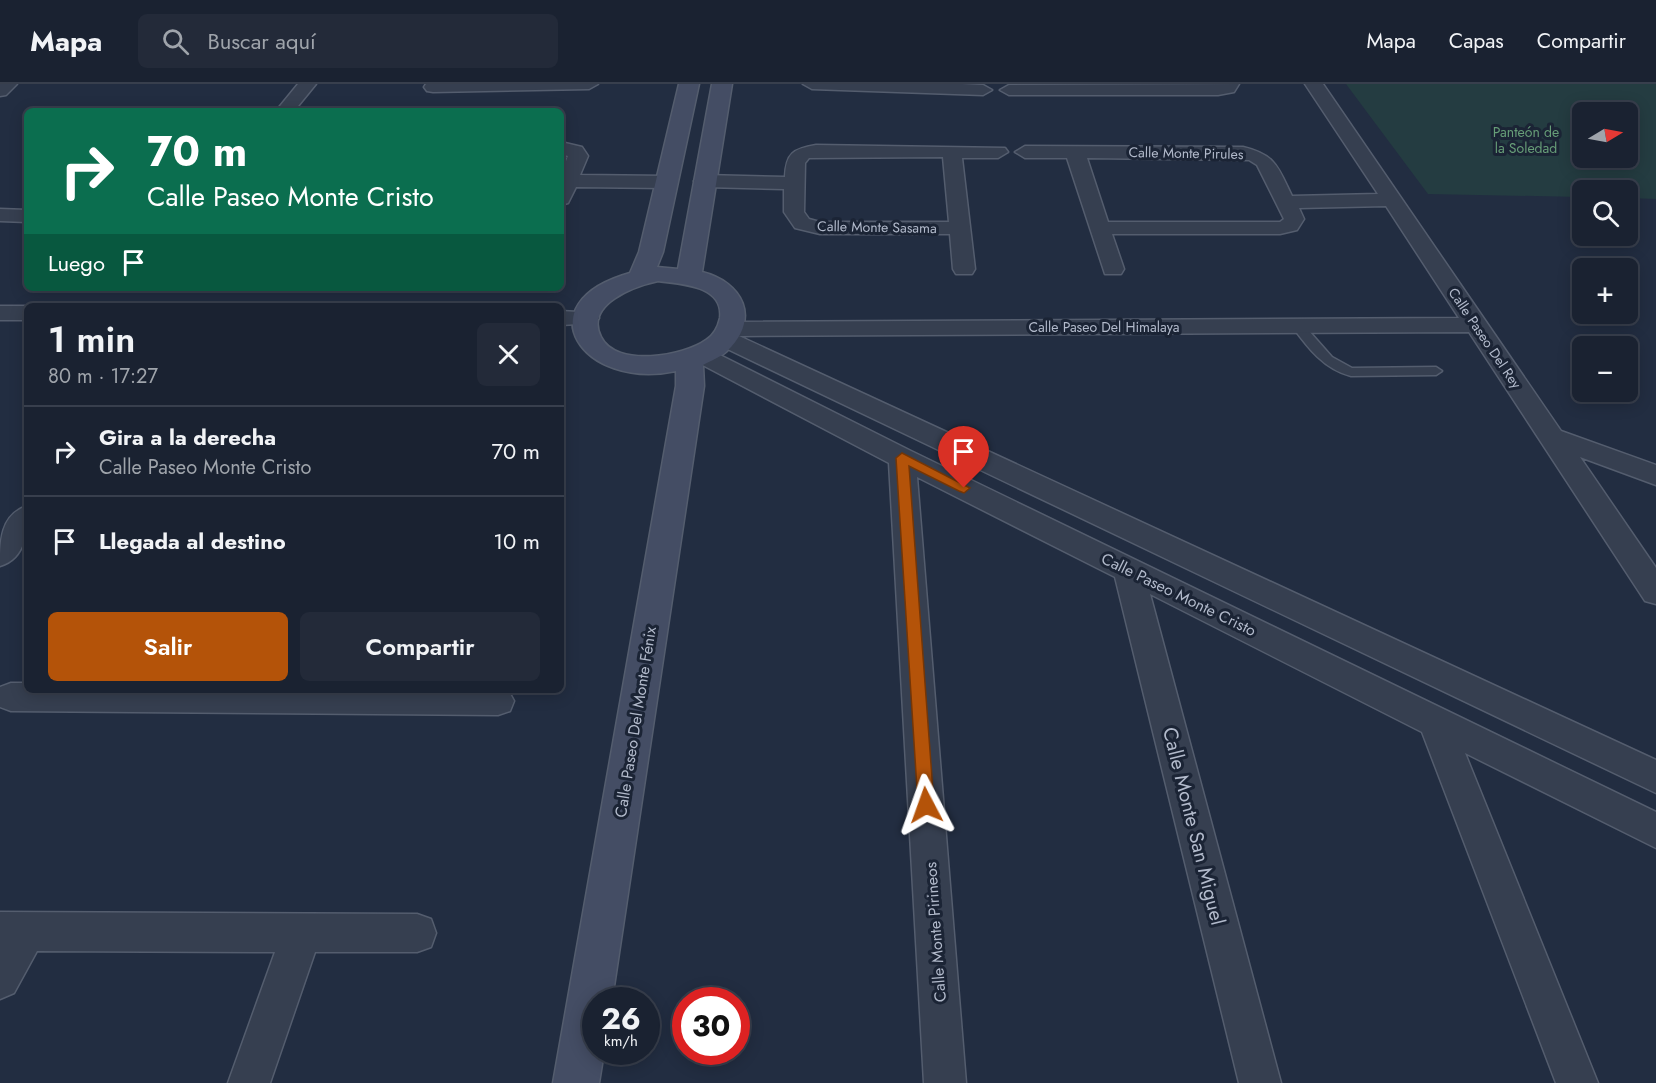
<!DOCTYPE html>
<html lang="es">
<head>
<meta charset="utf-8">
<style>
  body { margin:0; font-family:Jost,sans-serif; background:#232a39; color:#f1f3f6; height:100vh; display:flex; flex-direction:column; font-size:22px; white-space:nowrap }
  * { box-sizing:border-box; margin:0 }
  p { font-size:20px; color:#9fa4ab }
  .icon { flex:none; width:33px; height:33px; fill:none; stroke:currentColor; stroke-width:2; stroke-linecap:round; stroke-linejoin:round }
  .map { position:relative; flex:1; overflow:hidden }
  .panel { position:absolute; left:24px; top:219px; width:540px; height:390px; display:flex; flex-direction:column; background:#1a2231; border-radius:9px; box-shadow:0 3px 15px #0003,0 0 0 2px #383f4d }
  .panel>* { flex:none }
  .top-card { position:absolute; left:24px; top:24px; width:540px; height:183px; border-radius:9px; box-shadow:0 3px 15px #0003,0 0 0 2px #383f4d; background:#0b6e4f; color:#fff; overflow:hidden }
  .needle { width:39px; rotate:80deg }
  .controls { position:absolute; left:1572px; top:18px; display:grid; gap:12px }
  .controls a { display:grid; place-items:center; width:66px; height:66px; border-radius:9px; background:#1a2231; box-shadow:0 3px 15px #0003,0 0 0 2px #383f4d; font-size:30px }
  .speed { position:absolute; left:582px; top:903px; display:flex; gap:12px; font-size:30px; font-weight:700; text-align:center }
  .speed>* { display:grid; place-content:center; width:78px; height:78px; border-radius:50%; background:#1a2231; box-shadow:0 3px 15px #0003,0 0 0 2px #383f4d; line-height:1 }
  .speed small { font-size:15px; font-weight:400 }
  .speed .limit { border:9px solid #d22; background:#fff; color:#111 }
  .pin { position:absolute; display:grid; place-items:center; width:51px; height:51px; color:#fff; margin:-62px -26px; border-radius:50% 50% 50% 0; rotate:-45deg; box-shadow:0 0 6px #0007 }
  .pin .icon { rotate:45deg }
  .me { position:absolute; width:66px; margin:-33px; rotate:356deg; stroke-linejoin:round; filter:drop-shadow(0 0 4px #0008) }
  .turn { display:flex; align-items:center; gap:21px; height:126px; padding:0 24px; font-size:27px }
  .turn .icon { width:78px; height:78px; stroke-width:2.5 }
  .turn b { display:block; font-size:42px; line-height:51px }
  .then { display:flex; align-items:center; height:57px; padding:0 24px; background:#0003; gap:12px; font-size:22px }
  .round { display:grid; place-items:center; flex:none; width:63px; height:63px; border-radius:9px; background:#232a39 }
  .head { display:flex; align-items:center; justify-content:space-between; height:102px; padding:0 24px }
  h1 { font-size:36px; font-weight:600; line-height:45px }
  .primary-button { display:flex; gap:12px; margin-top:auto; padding:12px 24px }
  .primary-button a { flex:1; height:69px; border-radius:9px; background:#b45309; color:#fff; font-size:24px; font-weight:600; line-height:69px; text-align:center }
  .primary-button a+a { background:#232a39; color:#f1f3f6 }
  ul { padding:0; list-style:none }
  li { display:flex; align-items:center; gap:18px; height:90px; padding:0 24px; border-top:2px solid #383f4d }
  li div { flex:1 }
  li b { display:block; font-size:22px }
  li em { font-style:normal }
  header { display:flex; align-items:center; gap:36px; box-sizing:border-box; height:84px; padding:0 30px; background:#1a2231; border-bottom:2px solid #383f4d }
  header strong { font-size:28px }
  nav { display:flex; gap:33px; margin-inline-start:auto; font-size:21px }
  .search { width:420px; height:54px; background:#232a39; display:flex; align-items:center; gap:15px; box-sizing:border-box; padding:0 21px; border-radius:9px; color:#9fa4ab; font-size:22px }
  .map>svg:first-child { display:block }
  .green { fill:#243c41; fill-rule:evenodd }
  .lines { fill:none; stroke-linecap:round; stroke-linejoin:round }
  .service-casing { stroke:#545d6e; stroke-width:3 }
  .minor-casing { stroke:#545d6e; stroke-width:3 }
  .secondary-casing { stroke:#545d6e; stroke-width:3 }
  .service { fill:#363f50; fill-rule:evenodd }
  .minor { fill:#363f50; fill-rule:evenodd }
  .secondary { fill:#444d64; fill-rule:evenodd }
  .route { fill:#b45309; stroke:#753606; stroke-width:1.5 }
  .labels { text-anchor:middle; stroke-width:6; stroke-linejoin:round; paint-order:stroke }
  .far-park-label { font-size:14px; fill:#679e78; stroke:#1b2435 }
  .far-street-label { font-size:14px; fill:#b2bacb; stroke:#1b2435 }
  .street-label { font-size:16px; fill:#b2bacb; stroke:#1b2435 }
  .near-street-label { font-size:20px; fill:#b2bacb; stroke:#1b2435 }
</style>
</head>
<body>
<header>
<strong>Mapa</strong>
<div class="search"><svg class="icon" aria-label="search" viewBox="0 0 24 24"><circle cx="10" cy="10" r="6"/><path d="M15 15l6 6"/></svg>Buscar aquí</div>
<nav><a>Mapa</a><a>Capas</a><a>Compartir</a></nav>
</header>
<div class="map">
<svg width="1656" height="999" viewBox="0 0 1656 999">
  <rect width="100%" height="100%" fill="#222d41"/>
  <!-- green -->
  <path class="green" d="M1346 0H1656V115L1628 114V106H1582V113L1428 110ZM1582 28H1628V74H1582Z"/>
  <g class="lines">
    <!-- service casing -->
    <g class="service-casing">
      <path id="service" d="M1298 238 1302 239 1332 273 1352 284 1436 283 1442 287 1436 291 1351 292C1324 285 1308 264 1292 242Z"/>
    </g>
    <!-- minor casing -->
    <g class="minor-casing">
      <path id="minor" d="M0 0H17L6 11 0 12Z
        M298 0H316L294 27H276Z
        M426 0H598L589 5 433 8 427 7 424 3Z
        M803 0H962L983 1 992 6 983 11 812 5Z
        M1239 0 1234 8 1218 11H1009L1000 6 1009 1Z
        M1305 0H1323L1561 347 1656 381V401L1580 373 1656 484V520L1645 517 1469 248 739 252 1656 676V709L717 260 713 255 717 250 722 248 720 245 724 240 732 238 1459 234 1386 122 1299 124 1304 135 1297 146 1280 150H1112L1124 185 1121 190H1105L1067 74H1025L1015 68 1025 62 1243 63C1276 71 1278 83 1292 112L1378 110ZM1087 74 1249 76 1257 81 1284 135 1280 138H1108Z
        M561 58 582 63 588 72 580 91 667 92 674 94 677 98 674 102 667 104 576 103 568 119 561 121V90L568 72 561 70Z
        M816 61 1005 64 1008 68 998 74H962L975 185 972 190H956L953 185 950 150H820L795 144 784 128V105L704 103 697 101 694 97 697 93 704 91 785 93C786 69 793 65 816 61ZM943 73 949 138H820L809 135 804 128 805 79 809 74Z
        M0 125 27 126V138L0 137Z
        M0 222H28L27 236H0Z
        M561 227 595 229 599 234 595 239 561 241Z
        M704 263 911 367 1656 728V764L1465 669 1598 999H1556L1422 648 1150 510 1281 999H1239L1115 493 917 393 966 999H924L889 379 695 277 692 271 695 265Z
        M27 422C27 446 27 474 0 482 0 458 0 431 27 422Z
        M11 599H27V606H508L514 617 510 627 498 631 11 627 0 623V603Z
        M0 828 417 830 431 835 436 849 431 863 417 868H315L270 999H228L275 868 37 867 14 909 0 915Z"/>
    </g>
    <!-- secondary casing -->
    <g class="secondary-casing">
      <path id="secondary" d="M679 0H699L663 168 657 183 678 185 712 0H732L702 188C743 198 761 235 727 267 721 273 710 277 703 281L704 302 612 916H596V968H604L599 999H553L676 302V287C582 307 523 219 630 189L639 168ZM658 197C681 200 724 201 720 234 718 243 714 251 706 256 684 272 616 284 601 253 584 220 635 202 658 197Z"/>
    </g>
    <!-- service -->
    <use href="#service" class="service"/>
    <!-- minor -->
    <use href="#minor" class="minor"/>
    <!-- secondary -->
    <use href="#secondary" class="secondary"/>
  </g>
  <!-- route -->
  <path class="route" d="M902 369 970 404 964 409 959 407 909 382 934 721 932 726 926 729 920 726 918 721 896 374Z"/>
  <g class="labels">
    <!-- far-park labels -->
    <g class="far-park-label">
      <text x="1526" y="53">Panteón de<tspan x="1526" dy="16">la Soledad</tspan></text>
    </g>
    <!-- far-street labels -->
    <g class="far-street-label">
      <text transform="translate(1186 69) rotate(1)" y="5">Calle Monte Pirules</text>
      <text transform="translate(877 143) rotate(1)" y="5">Calle Monte Sasama</text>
      <text x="1104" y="248">Calle Paseo Del Himalaya</text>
      <text transform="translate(1485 254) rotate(56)" y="5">Calle Paseo Del Rey</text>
    </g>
    <!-- street labels -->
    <g class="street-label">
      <text transform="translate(1179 510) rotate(26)" y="6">Calle Paseo Monte Cristo</text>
      <text transform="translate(635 638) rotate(-81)" y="6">Calle Paseo Del Monte Fénix</text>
      <text transform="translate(935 848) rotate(-94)" y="6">Calle Monte Pirineos</text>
    </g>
    <!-- near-street labels -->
    <g class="near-street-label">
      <text transform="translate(1194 742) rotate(76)" y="7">Calle Monte San Miguel</text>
    </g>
  </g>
</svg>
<div class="controls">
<a><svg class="needle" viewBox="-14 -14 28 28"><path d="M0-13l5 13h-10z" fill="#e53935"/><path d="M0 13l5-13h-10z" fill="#9fa4ab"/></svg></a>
<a><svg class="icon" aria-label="search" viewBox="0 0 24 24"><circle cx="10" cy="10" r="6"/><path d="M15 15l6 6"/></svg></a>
<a>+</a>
<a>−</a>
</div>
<div class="speed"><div>26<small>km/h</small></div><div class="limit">30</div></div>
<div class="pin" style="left:964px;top:404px;background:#d93025"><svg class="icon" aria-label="arrive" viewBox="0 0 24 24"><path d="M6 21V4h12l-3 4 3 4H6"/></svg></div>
<svg class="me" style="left:926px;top:721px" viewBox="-20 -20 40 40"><path d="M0-17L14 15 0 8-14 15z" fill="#b45309" stroke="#fff" stroke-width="4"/></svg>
<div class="top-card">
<div class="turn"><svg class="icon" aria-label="right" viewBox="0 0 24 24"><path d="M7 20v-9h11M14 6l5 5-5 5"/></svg><div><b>70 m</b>Calle Paseo Monte Cristo</div></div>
<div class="then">Luego<svg class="icon" aria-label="arrive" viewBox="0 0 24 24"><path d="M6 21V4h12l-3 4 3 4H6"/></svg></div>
</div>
<section class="panel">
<div class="head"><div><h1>1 min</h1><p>80 m · 17:27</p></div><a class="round"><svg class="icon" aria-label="close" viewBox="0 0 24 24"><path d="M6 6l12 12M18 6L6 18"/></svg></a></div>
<ul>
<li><svg class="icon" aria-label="right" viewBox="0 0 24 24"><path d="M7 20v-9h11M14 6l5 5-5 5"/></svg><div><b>Gira a la derecha</b><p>Calle Paseo Monte Cristo</p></div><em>70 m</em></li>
<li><svg class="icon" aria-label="arrive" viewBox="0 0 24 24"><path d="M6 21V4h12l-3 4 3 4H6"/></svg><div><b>Llegada al destino</b></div><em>10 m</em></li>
</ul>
<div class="primary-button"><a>Salir</a><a>Compartir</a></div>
</section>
</div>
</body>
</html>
